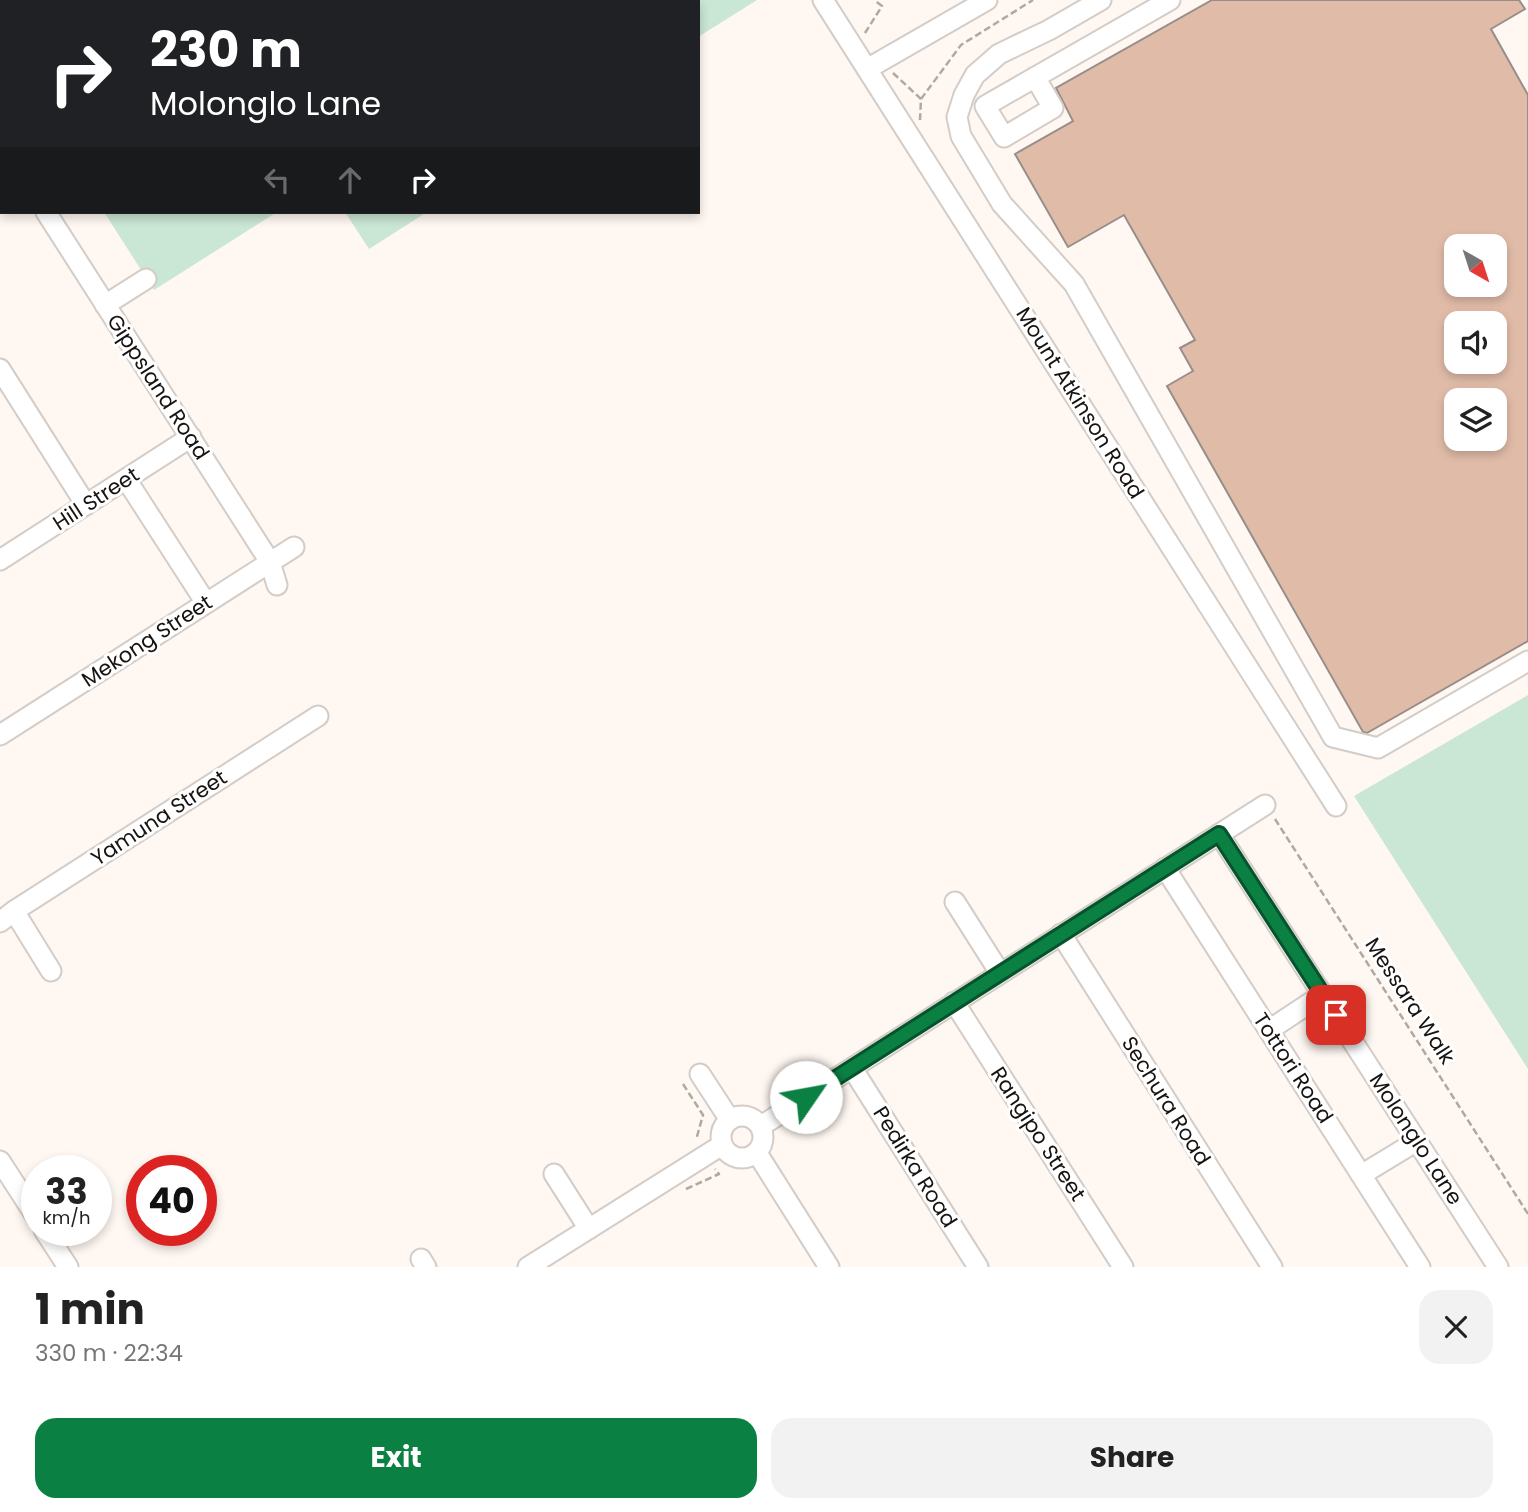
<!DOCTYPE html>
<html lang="en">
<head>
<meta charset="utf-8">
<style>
  body { margin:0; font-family:Poppins,sans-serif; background:#f2f2f2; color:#222; height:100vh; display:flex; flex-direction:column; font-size:26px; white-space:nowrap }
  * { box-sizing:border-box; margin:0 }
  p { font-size:23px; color:#767676 }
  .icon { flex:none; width:38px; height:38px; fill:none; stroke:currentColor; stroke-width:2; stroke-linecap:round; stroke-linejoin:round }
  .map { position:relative; height:1267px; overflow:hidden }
  .sheet { display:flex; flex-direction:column; background:#fff; flex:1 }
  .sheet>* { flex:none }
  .top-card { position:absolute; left:0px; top:0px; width:700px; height:214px; box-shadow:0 4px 10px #0003; background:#202124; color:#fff; overflow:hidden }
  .needle { width:46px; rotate:141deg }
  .tools { position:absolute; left:1444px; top:234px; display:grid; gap:14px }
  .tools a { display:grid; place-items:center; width:63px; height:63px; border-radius:14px; background:#fff; box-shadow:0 4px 10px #0003; font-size:35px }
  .speed { position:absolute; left:21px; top:1155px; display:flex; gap:14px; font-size:35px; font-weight:700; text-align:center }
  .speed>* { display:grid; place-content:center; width:91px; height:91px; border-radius:50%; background:#fff; box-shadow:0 4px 10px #0003; line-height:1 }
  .speed small { font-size:18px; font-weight:400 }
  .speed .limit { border:10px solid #d22; background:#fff; color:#111 }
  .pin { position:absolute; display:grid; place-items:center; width:60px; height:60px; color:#fff; margin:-30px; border-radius:14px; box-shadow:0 4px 10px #0006 }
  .me { position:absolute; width:77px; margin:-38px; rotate:57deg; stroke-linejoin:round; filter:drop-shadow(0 0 5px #0008) }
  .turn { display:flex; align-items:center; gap:24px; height:147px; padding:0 35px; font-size:32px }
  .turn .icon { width:91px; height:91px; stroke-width:2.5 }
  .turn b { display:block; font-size:49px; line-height:60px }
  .lanes { display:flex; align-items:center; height:66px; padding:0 35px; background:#0003; justify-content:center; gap:35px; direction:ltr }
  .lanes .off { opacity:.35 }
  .round { display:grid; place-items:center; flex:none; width:74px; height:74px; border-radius:21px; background:#f2f2f2 }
  .overview { display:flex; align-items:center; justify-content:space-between; height:119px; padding:0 35px }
  h1 { font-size:42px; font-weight:700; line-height:52px }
  .action { display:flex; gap:14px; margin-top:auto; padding:14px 35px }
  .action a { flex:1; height:80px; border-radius:21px; background:#0b8043; color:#fff; font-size:28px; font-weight:700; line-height:80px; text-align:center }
  .action a+a { background:#f2f2f2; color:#222 }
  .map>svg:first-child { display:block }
  .green { fill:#cae6d4 }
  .building { fill:#e0bba8; stroke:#978e8a; stroke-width:2; fill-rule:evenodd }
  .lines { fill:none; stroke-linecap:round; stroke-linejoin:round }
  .minor-casing { stroke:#d4ccc7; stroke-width:23 }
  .path { stroke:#afa9a4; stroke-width:2.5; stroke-dasharray:7 3.5; stroke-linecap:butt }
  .minor { stroke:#fff; stroke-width:19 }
  .route-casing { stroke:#07532c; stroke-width:18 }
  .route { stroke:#0b8043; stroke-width:12 }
  .labels { text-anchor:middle; stroke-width:6; stroke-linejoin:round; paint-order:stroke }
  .street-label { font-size:21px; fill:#161311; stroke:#fff }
</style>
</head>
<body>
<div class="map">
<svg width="1528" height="1267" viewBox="0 0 1528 1267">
  <rect width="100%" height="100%" fill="#fff7f1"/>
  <!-- green -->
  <path class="green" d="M0 0H757L698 37V2H2V52Z
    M104 212H277L154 290Z
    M345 212H427L369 249Z
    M1528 695V1069L1354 796Z"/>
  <!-- building -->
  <path class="building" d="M1212 0H1519L1525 9 1491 29 1528 95V641L1367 733 1363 732 1167 386 1193 371 1180 348 1195 340 1124 215 1068 247 1015 154 1073 121 1056 88ZM1456 247H1494V285H1456ZM1456 324H1494V362H1456ZM1456 401H1494V439H1456Z"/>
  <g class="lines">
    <!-- minor casing -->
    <g class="minor-casing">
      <path id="minor" d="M823 0 1336 806
        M1101 0 1049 30 999 54 975 75 964 95 957 117 961 136 1002 204 1074 284 1333 737 1378 748 1528 661
        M0 53 2 52
        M867 69 987 0
        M1035 77 1053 108 1004 137 985 106 1170 0
        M0 140 2 143
        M46 212 270 562 277 585
        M105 305 146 279
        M0 369 86 505
        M126 479 206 603
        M0 560 191 437
        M0 735 294 547
        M1219 834 1498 1267
        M1165 868 1420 1267
        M955 902 1000 973
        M14 911 51 971
        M0 922 14 911 318 716
        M1061 934 1272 1267
        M954 1002 1123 1267
        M1269 1030 1322 995
        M852 1068 978 1267
        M700 1074 730 1120
        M721 1137a21 21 0 1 1 42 0a21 21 0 1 1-42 0Z
        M761 1126 1265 805
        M757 1153 829 1267
        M0 1161 37 1218
        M554 1174 589 1229
        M1361 1175 1417 1141
        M44 1230 68 1267
        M421 1259 426 1267
        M528 1267 722 1145"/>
    </g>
    <!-- path -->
    <path class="path" d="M865 33 882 6 874 0
      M893 73 921 99 920 120
      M921 99 961 45 1033 0
      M1275 819 1528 1214
      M683 1084 703 1115 696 1140
      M686 1189 719 1174 715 1169"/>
    <!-- minor -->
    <use href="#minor" class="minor"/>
  </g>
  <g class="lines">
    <!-- route casing -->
    <g class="route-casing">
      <path id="route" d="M806 1097 1219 834 1336 1015"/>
    </g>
    <!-- route -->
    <use href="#route" class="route"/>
  </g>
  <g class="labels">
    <!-- street labels -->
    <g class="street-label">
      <text transform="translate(158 387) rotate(57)" y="7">Gippsland Road</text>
      <text transform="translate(1080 403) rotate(58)" y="7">Mount Atkinson Road</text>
      <text transform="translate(96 499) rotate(-33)" y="7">Hill Street</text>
      <text transform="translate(147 641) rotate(-33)" y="7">Mekong Street</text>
      <text transform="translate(159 818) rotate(-33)" y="7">Yamuna Street</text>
      <text transform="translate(1410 1001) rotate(57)" y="7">Messara Walk</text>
      <text transform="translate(1293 1068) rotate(57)" y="7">Tottori Road</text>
      <text transform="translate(1166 1101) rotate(58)" y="7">Sechura Road</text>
      <text transform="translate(1038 1134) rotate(57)" y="7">Rangipo Street</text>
      <text transform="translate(1416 1139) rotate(57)" y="7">Molonglo Lane</text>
      <text transform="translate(915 1167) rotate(58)" y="7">Pedirka Road</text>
    </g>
  </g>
</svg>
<div class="tools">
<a><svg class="needle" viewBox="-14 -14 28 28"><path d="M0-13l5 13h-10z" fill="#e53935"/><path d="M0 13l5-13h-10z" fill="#767676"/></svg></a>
<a><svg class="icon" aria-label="sound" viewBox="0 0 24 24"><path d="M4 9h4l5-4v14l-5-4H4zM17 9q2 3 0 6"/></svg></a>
<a><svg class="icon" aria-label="layers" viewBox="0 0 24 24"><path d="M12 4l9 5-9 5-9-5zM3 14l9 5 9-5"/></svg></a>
</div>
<div class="speed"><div>33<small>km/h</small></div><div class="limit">40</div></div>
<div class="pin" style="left:1336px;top:1015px;background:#d93025"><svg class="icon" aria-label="arrive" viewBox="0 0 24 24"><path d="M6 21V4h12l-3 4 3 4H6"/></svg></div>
<svg class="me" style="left:806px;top:1097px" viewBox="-20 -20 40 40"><circle r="19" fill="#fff"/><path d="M0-13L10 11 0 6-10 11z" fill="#0b8043"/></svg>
<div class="top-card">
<div class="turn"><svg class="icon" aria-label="right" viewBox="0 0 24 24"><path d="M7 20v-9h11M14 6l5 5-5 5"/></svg><div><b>230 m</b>Molonglo Lane</div></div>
<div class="lanes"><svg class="icon off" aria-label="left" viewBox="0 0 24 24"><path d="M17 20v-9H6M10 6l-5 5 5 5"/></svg><svg class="icon off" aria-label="ahead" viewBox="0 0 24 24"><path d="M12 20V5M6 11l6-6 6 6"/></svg><svg class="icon" aria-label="right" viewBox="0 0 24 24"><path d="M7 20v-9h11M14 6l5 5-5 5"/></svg></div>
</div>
</div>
<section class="sheet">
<div class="overview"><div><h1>1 min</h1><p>330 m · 22:34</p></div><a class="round"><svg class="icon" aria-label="close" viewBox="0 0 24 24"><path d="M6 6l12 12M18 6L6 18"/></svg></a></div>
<div class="action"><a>Exit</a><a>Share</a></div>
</section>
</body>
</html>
